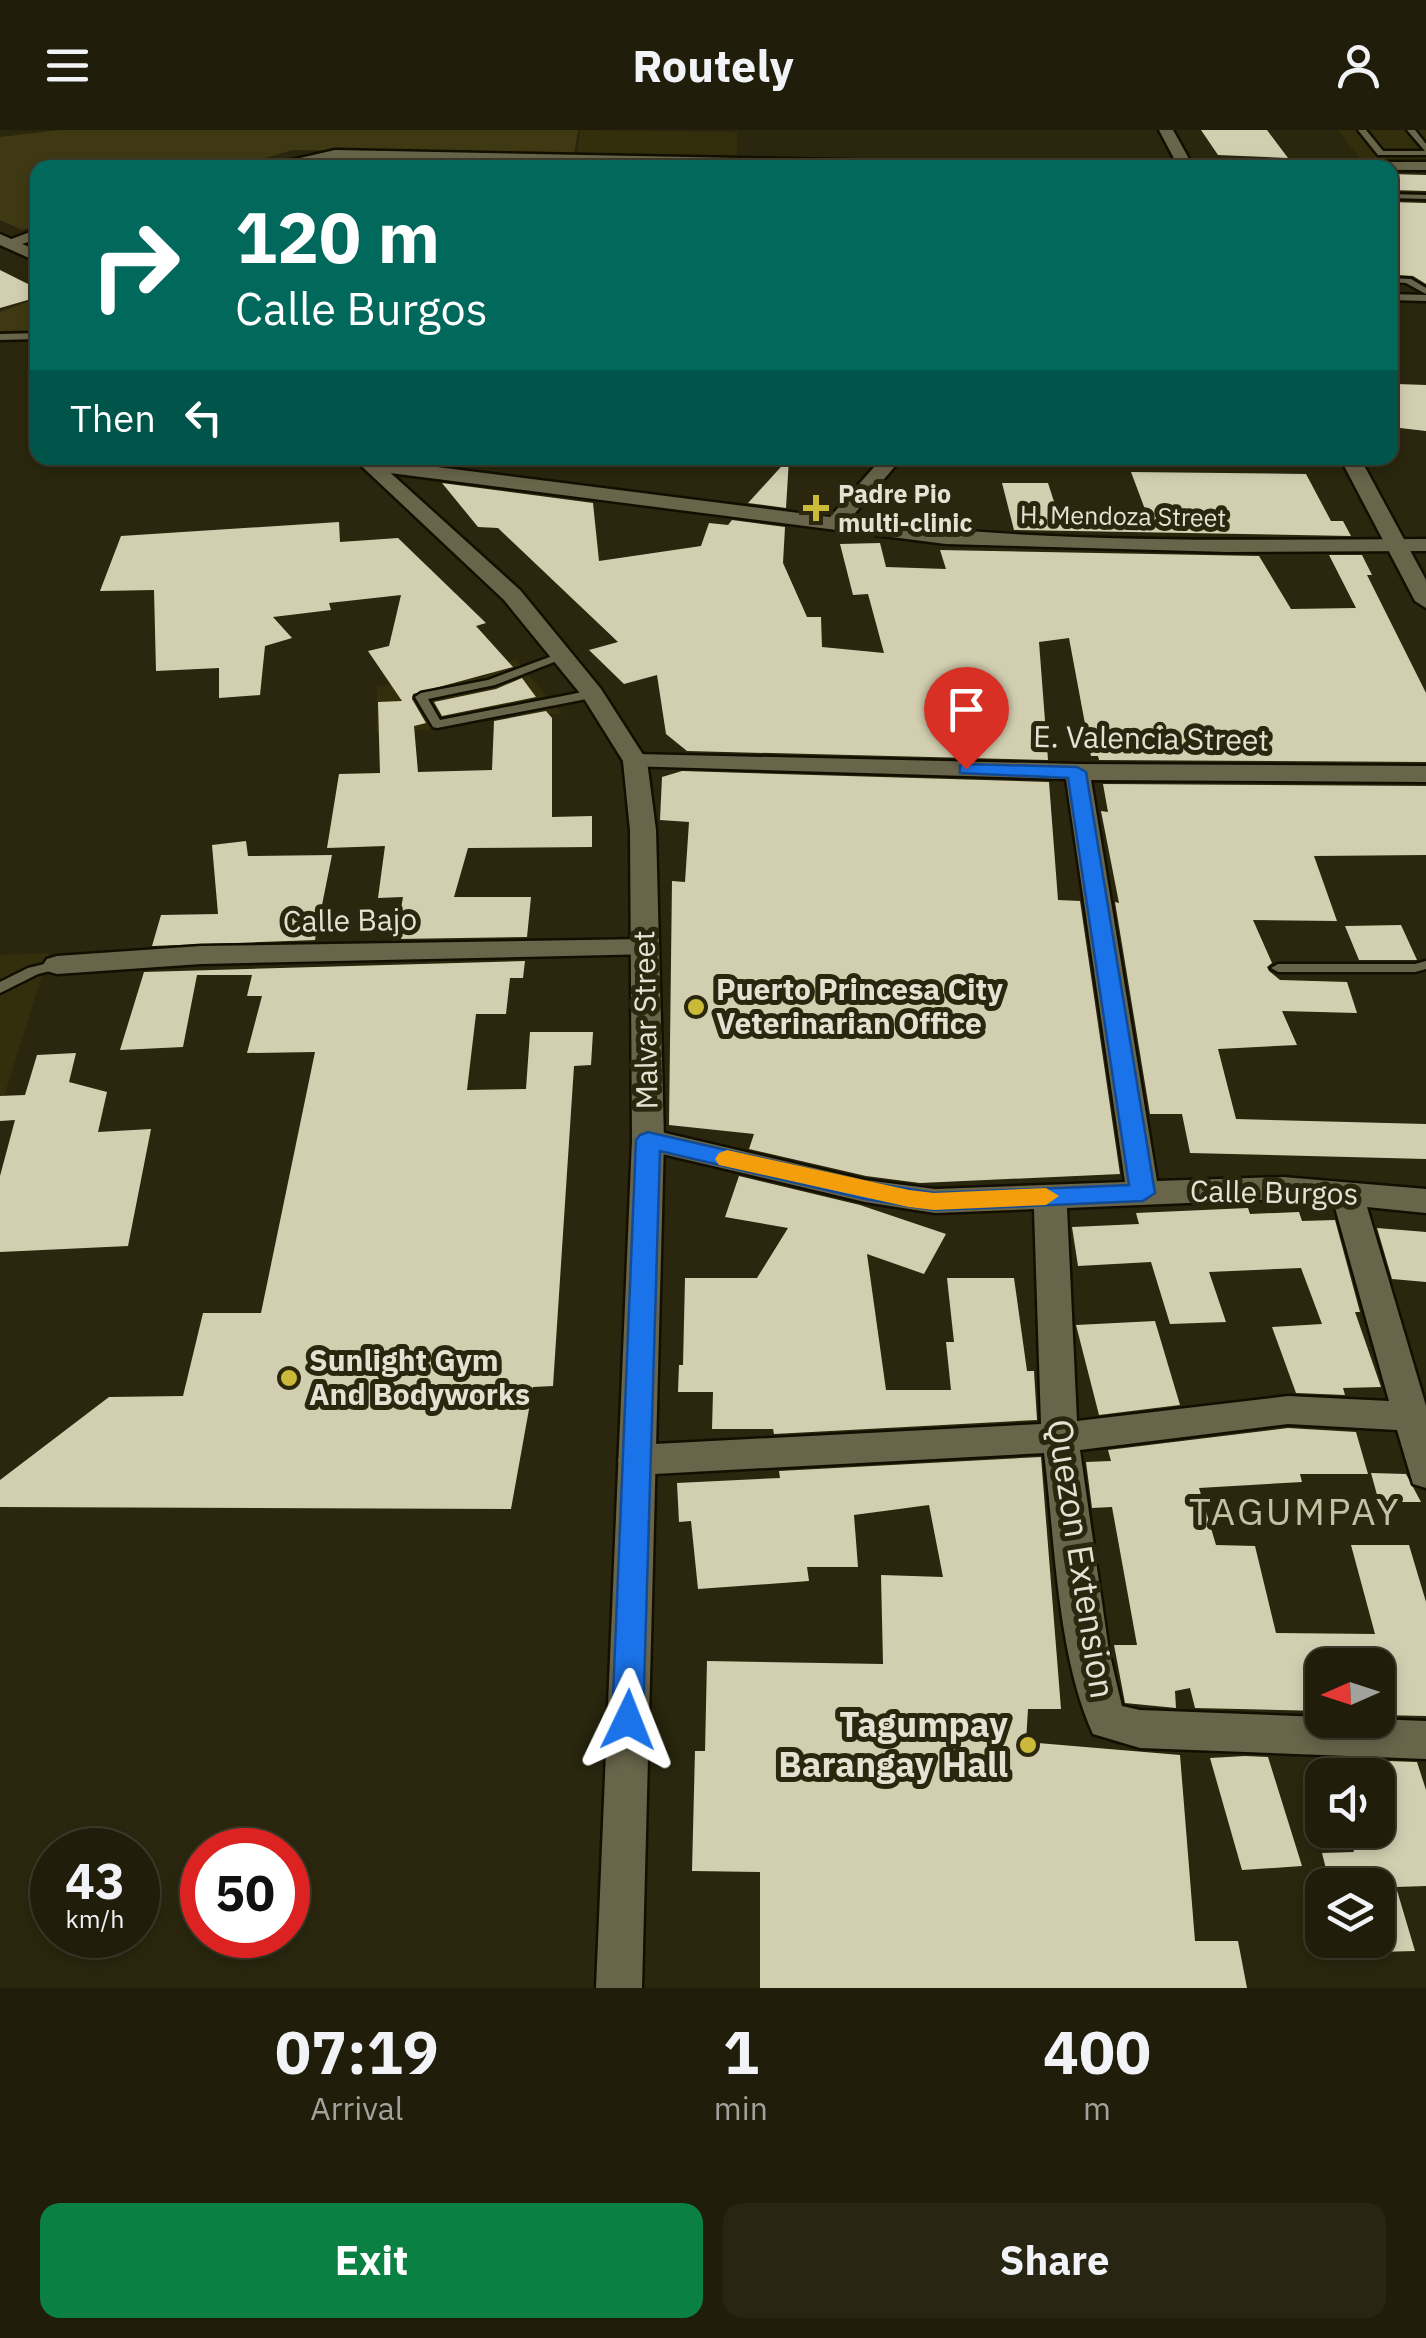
<!DOCTYPE html>
<html lang="en">
<head>
<meta charset="utf-8">
<style>
  body { margin:0; font-family:"IBM Plex Sans",sans-serif; background:#282613; color:#f1f3f6; height:100vh; display:flex; flex-direction:column; font-size:38px; white-space:nowrap }
  * { box-sizing:border-box; margin:0 }
  p { font-size:32px; color:#a2a29c }
  .icon { flex:none; width:55px; height:55px; fill:none; stroke:currentColor; stroke-width:2; stroke-linecap:round; stroke-linejoin:round }
  .map { position:relative; height:1858px; overflow:hidden }
  .side { display:flex; flex-direction:column; background:#201d0a; flex:1 }
  .side>* { flex:none }
  .hud { position:absolute; left:30px; top:30px; width:1368px; height:305px; border-radius:20px; box-shadow:0 5px 15px #0003,0 0 0 2px #3d3b2b; background:#00695c; color:#fff; overflow:hidden }
  .needle { width:65px; rotate:267deg }
  .buttons { position:absolute; left:1305px; top:1518px; display:grid; gap:20px }
  .buttons a { display:grid; place-items:center; width:90px; height:90px; border-radius:20px; background:#201d0a; box-shadow:0 5px 15px #0003,0 0 0 2px #3d3b2b; font-size:50px }
  .speed { position:absolute; left:30px; top:1698px; display:flex; gap:20px; font-size:50px; font-weight:700; text-align:center }
  .speed>* { display:grid; place-content:center; width:130px; height:130px; border-radius:50%; background:#201d0a; box-shadow:0 5px 15px #0003,0 0 0 2px #3d3b2b; line-height:1 }
  .speed small { font-size:25px; font-weight:400 }
  .speed .limit { border:15px solid #d22; background:#fff; color:#111 }
  .pin { position:absolute; display:grid; place-items:center; width:85px; height:85px; color:#fff; margin:-102px -42px; border-radius:50% 50% 50% 0; rotate:-45deg; box-shadow:0 0 10px #0007 }
  .pin .icon { rotate:45deg }
  .me { position:absolute; width:110px; margin:-55px; rotate:2deg; stroke-linejoin:round; filter:drop-shadow(0 0 8px #0008) }
  .turn { display:flex; align-items:center; gap:35px; height:210px; padding:0 40px; font-size:45px }
  .turn .icon { width:130px; height:130px; stroke-width:2.5 }
  .turn b { display:block; font-size:70px; line-height:85px }
  .then { display:flex; align-items:center; height:95px; padding:0 40px; background:#0003; gap:20px; font-size:38px }
  .eta { display:flex; justify-content:space-evenly; align-items:center; height:170px; text-align:center }
  .eta b { font-size:60px; font-weight:700; line-height:70px }
  .button { display:flex; gap:20px; margin-top:auto; padding:20px 40px }
  .button a { flex:1; height:115px; border-radius:20px; background:#0b8043; color:#fff; font-size:40px; font-weight:700; line-height:115px; text-align:center }
  .button a+a { background:#282613; color:#f1f3f6 }
  header { display:flex; justify-content:space-between; align-items:center; height:130px; padding:0 40px; background:#201d0a; font-size:45px; font-weight:700 }
  .map>svg:first-child { display:block }
  .built { fill:#332f0d }
  .green { fill:#3f3913 }
  .building { fill:#d2cfb1 }
  .lines { fill:none; stroke-linecap:round; stroke-linejoin:round }
  .lane-casing { stroke:#130f00; stroke-width:5 }
  .street-casing { stroke:#130f00; stroke-width:5 }
  .secondary-casing { stroke:#130f00; stroke-width:5 }
  .lane { fill:#69654b; fill-rule:evenodd }
  .street { fill:#69654b; fill-rule:evenodd }
  .secondary { fill:#69654b; fill-rule:evenodd }
  .route { fill:#1a73e8; stroke:#114b97; stroke-width:2.5 }
  .slow { fill:#f59e0b }
  .poi-dot { fill:#cbba39; stroke:#2a270e; stroke-width:4 }
  .labels { text-anchor:middle; stroke-width:10; stroke-linejoin:round; paint-order:stroke }
  .far-poi-label { font-size:25px; font-weight:bold; fill:#e3e2d3; stroke:#2a270e; text-anchor:start }
  .far-street-label { font-size:25px; fill:#e3e2d3; stroke:#2a270e }
  .street-label { font-size:30px; fill:#e3e2d3; stroke:#2a270e }
  .poi-label { font-size:30px; font-weight:bold; fill:#e3e2d3; stroke:#2a270e; text-anchor:start }
  .near-street-label { font-size:35px; fill:#e3e2d3; stroke:#2a270e }
  .near-poi-label { font-size:35px; font-weight:bold; fill:#e3e2d3; stroke:#2a270e; text-anchor:end }
  .near-neighbourhood-label { font-size:38px; letter-spacing:2.5px; fill:#c5c1a4; stroke:#2a270e }
</style>
</head>
<body>
<header><svg class="icon" aria-label="menu" viewBox="0 0 24 24"><path d="M4 6h16M4 12h16M4 18h16"/></svg>Routely<svg class="icon" aria-label="person" viewBox="0 0 24 24"><circle cx="12" cy="8" r="4"/><path d="M4 21q1-7 8-7t8 7"/></svg></header>
<div class="map">
<svg width="1426" height="1858" viewBox="0 0 1426 1858">
  <rect width="100%" height="100%" fill="#2a270e"/>
  <!-- built -->
  <path class="built" d="M580 0 737 2V28L577 25Z
    M1338 0H1426V29L1361 30Z
    M357 27 538 37 278 38 307 29Z
    M515 529 562 584 493 586 430 599 377 603V556L481 548Z
    M49 823 0 979V825Z"/>
  <!-- green -->
  <path class="green" d="M59 0H578L574 25 293 20 234 37 38 38 37 95 22 100 0 90V7Z
    M37 168V200L0 201V182Z"/>
  <!-- building -->
  <path class="building" d="M1201 0H1267L1288 28 1218 25Z
    M1390 44 1426 45V61L1390 60Z
    M1390 72 1426 73V154L1413 146 1398 145 1390 132Z
    M0 140 38 159V167L0 178Z
    M1397 254 1426 255V301L1400 298Z
    M789 328 786 378 748 373Z
    M1131 342 1306 344 1331 391H1343L1351 406 1014 400 1002 353H1048L1058 384 1146 382Z
    M442 353 593 373 599 431 701 416 709 393 728 395 732 390 785 397 783 433 807 487H821L822 517 884 523 868 464 853 465 840 414 880 413 886 437 946 439 940 420 1259 426 1291 479 1356 478 1329 425H1362L1372 445H1367L1426 563V632L1099 630 1098 626H1091L1069 508 1039 512 1048 630 687 621 666 604 657 545 624 554 589 520 618 512 498 398 478 397Z
    M339 392 340 412 398 408 486 493 476 496 513 537 413 564 412 569 426 593 414 596 418 642 492 640 494 591 546 581 552 588V687L592 686V717L468 718 454 767H531L527 807 396 809 403 767 378 768 385 716 327 718 339 644 380 643 378 572 402 571 368 521 389 516 401 465 329 473 331 480 273 487 292 508 265 516 260 565 219 568V538L156 541 154 460 100 461 121 406Z
    M522 548 536 567 442 586 434 572 496 559Z
    M682 641 1049 652 1058 770 1080 771 1120 1044 920 1053 866 1046 749 1019 754 1004 669 995 672 751 685 752 689 692 660 690 662 647Z
    M1103 654 1426 656V725L1314 726 1337 791 1253 790 1272 833 1267 837 1269 841 1280 850 1347 852 1357 883 1282 881 1297 915 1218 919 1236 989 1426 994V1029L1190 1023 1182 984H1150L1115 772 1119 773 1101 681 1108 682Z
    M246 711 248 726 332 725 315 810 152 816 161 785 218 784 212 715Z
    M1401 795 1417 830H1359L1345 796Z
    M525 831 523 848H510L506 884H476L467 960 526 959 530 902H593L591 935 574 936 553 1256 533 1257 511 1379 0 1377V1350L109 1267 183 1266 203 1183H261L315 922 247 923 262 866H247L252 845H197L183 917 120 920 144 842Z
    M76 923 69 952 107 962 98 1002 151 999 128 1116 0 1122V1046L15 990 0 991V966L25 965 37 925Z
    M739 1046 860 1075 946 1104 924 1144 867 1124 886 1260H951L946 1212H954L947 1148H1014L1027 1241H1034L1037 1290 774 1304 773 1299H712L713 1262H678L679 1235H683L685 1148H757L788 1098 725 1087Z
    M1248 1078 1250 1084 1299 1082 1302 1091 1335 1090 1360 1182H1355L1381 1257 1343 1258 1345 1265 1296 1263 1272 1197 1322 1194 1301 1138 1209 1142 1226 1192 1170 1194 1151 1132 1078 1136 1072 1097 1139 1094 1136 1083Z
    M1377 1098 1426 1102V1152L1392 1149Z
    M1155 1191 1180 1275 1099 1285 1076 1195Z
    M1288 1298 1356 1302 1368 1344H1300L1302 1352 1199 1358 1216 1415 1255 1416 1276 1503 1375 1504 1351 1415H1409L1426 1472V1586L1378 1585V1535H1322V1581L1195 1578 1190 1558 1175 1561 1176 1578 1125 1573 1114 1515H1137L1112 1377 1092 1378 1086 1332 1111 1331 1108 1320Z
    M1041 1327 1061 1579H1028L1026 1612 1180 1625 1195 1811H1238L1247 1858H760V1742L692 1741 695 1621H705L707 1531 883 1534 881 1445 943 1447 929 1375 854 1385 858 1437H807L809 1451 698 1459 691 1391 679 1392 677 1353 780 1348 779 1341Z
    M1371 1343 1406 1344 1421 1372H1379Z
    M1245 1626 1268 1627 1302 1736 1242 1740 1210 1628Z
    M1328 1629 1417 1632 1426 1660V1756L1396 1757 1415 1821 1378 1822V1755H1330L1322 1723 1354 1722 1348 1700H1378V1645H1332Z"/>
  <g class="lines">
    <!-- lane casing -->
    <g class="lane-casing">
      <path id="lane" d="M1358 0H1366L1383 21H1425L1407 0H1415L1426 14V25H1378Z
        M338 22 345 24 333 38H326Z
        M1390 64 1426 65V69L1390 68Z
        M1390 148 1411 149 1426 158V164L1406 153 1390 152Z
        M1390 164 1426 165V171L1390 170Z
        M38 203V209L0 210V204Z
        M563 522 567 523V527L495 555 428 569 440 590 593 560 597 561V567L437 598 433 597 415 567 421 563 488 550Z
        M57 831 64 835 62 838 38 844 0 863V852L28 838Z
        M1426 831V839L1415 842H1278L1271 838 1278 834H1415Z"/>
    </g>
    <!-- street casing -->
    <g class="street-casing">
      <path id="street" d="M335 20 982 33 1426 32V40L788 38 335 28 289 38H257Z
        M38 99V109L9 118 1 113Z
        M882 328H902L850 389C1040 414 1234 410 1426 409V421L1228 422 946 414 374 341 364 335 374 329 830 387Z
        M635 624 1077 634 1426 636V652L1091 650 1157 1051 1283 1047 1426 1059V1083L1367 1077 1426 1276V1358L1413 1354 1397 1300 1288 1294 1080 1320 1109 1521 1122 1576 1140 1580 1426 1591V1629L1140 1618 1093 1604C1057 1525 1055 1410 1044 1323L636 1345 623 1341 618 1330 623 1319 636 1315 1041 1294 1034 1079 935 1083 865 1072 637 1018 632 1010 637 1002 648 999 865 1050 935 1059 1125 1052 1066 649 626 636 623 631ZM1283 1069 1334 1074 1389 1271 1288 1266 1077 1291 1067 1078Z
        M645 809 655 812 659 818 655 824 201 834 57 844 47 841 43 835 47 829 57 826 201 816Z"/>
    </g>
    <!-- secondary casing -->
    <g class="secondary-casing">
      <path id="secondary" d="M1159 0H1173L1194 38H1179Z
        M0 104 38 121V132L0 115Z
        M353 328H374L520 460 601 559 647 631 656 700 664 1010 642 1858H596L632 1010 630 700 623 631 583 567 504 470Z
        M1340 328H1360L1426 450V478L1415 471Z"/>
    </g>
    <!-- lane -->
    <use href="#lane" class="lane"/>
    <!-- street -->
    <use href="#street" class="street"/>
    <!-- secondary -->
    <use href="#secondary" class="secondary"/>
  </g>
  <!-- route -->
  <path class="route" d="M966 634 1077 637 1086 642 1155 1063 1143 1071 934 1080 865 1069 660 1021 643 1590 639 1600 628 1604 616 1600 612 1590 636 1010 640 1005 648 1002 865 1052 934 1063 1129 1055 1068 648 960 643V635Z"/>
  <!-- slow -->
  <path class="slow" d="M727 1020 909 1060 934 1063 1046 1058 1059 1066 1046 1075 934 1080 909 1077 719 1035 715 1029 719 1023Z"/>
  <!-- markers -->
  <g class="poi-dot">
    <path d="M811 363h10v10h10v10h-10v10h-10v-10h-10v-10h10z"/>
    <circle cx="696" cy="877" r="10"/>
    <circle cx="289" cy="1248" r="10"/>
    <circle cx="1028" cy="1615" r="10"/>
  </g>
  <g class="labels">
    <!-- far-poi labels -->
    <g class="far-poi-label">
      <text x="838" y="373">Padre Pio<tspan x="838" dy="29">multi-clinic</tspan></text>
    </g>
    <!-- far-street labels -->
    <g class="far-street-label">
      <text transform="translate(1123 386) rotate(1)" y="9">H. Mendoza Street</text>
    </g>
    <!-- street labels -->
    <g class="street-label">
      <text transform="translate(1151 609) rotate(1)" y="10">E. Valencia Street</text>
      <text transform="translate(350 791) rotate(-1)" y="10">Calle Bajo</text>
      <text transform="translate(646 890) rotate(-91)" y="10">Malvar Street</text>
      <text transform="translate(1274 1063) rotate(1)" y="10">Calle Burgos</text>
    </g>
    <!-- poi labels -->
    <g class="poi-label">
      <text x="716" y="870">Puerto Princesa City<tspan x="716" dy="34">Veterinarian Office</tspan></text>
      <text x="309" y="1241">Sunlight Gym<tspan x="309" dy="34">And Bodyworks</tspan></text>
    </g>
    <!-- near-street labels -->
    <g class="near-street-label">
      <text transform="translate(1081 1429) rotate(81)" y="12">Quezon Extension</text>
    </g>
    <!-- near-poi labels -->
    <g class="near-poi-label">
      <text x="1008" y="1607">Tagumpay<tspan x="1008" dy="40">Barangay Hall</tspan></text>
    </g>
    <!-- near-neighbourhood labels -->
    <g class="near-neighbourhood-label">
      <text x="1295" y="1395">TAGUMPAY</text>
    </g>
  </g>
</svg>
<div class="buttons">
<a><svg class="needle" viewBox="-14 -14 28 28"><path d="M0-13l5 13h-10z" fill="#e53935"/><path d="M0 13l5-13h-10z" fill="#a2a29c"/></svg></a>
<a><svg class="icon" aria-label="sound" viewBox="0 0 24 24"><path d="M4 9h4l5-4v14l-5-4H4zM17 9q2 3 0 6"/></svg></a>
<a><svg class="icon" aria-label="layers" viewBox="0 0 24 24"><path d="M12 4l9 5-9 5-9-5zM3 14l9 5 9-5"/></svg></a>
</div>
<div class="speed"><div>43<small>km/h</small></div><div class="limit">50</div></div>
<div class="pin" style="left:966px;top:639px;background:#d93025"><svg class="icon" aria-label="arrive" viewBox="0 0 24 24"><path d="M6 21V4h12l-3 4 3 4H6"/></svg></div>
<svg class="me" style="left:628px;top:1590px" viewBox="-20 -20 40 40"><path d="M0-17L14 15 0 8-14 15z" fill="#1a73e8" stroke="#fff" stroke-width="4"/></svg>
<div class="hud">
<div class="turn"><svg class="icon" aria-label="right" viewBox="0 0 24 24"><path d="M7 20v-9h11M14 6l5 5-5 5"/></svg><div><b>120 m</b>Calle Burgos</div></div>
<div class="then">Then<svg class="icon" aria-label="left" viewBox="0 0 24 24"><path d="M17 20v-9H6M10 6l-5 5 5 5"/></svg></div>
</div>
</div>
<section class="side">
<div class="eta">
<div><b>07:19</b><p>Arrival</p></div>
<div><b>1</b><p>min</p></div>
<div><b>400</b><p>m</p></div>
</div>
<div class="button"><a>Exit</a><a>Share</a></div>
</section>
</body>
</html>
